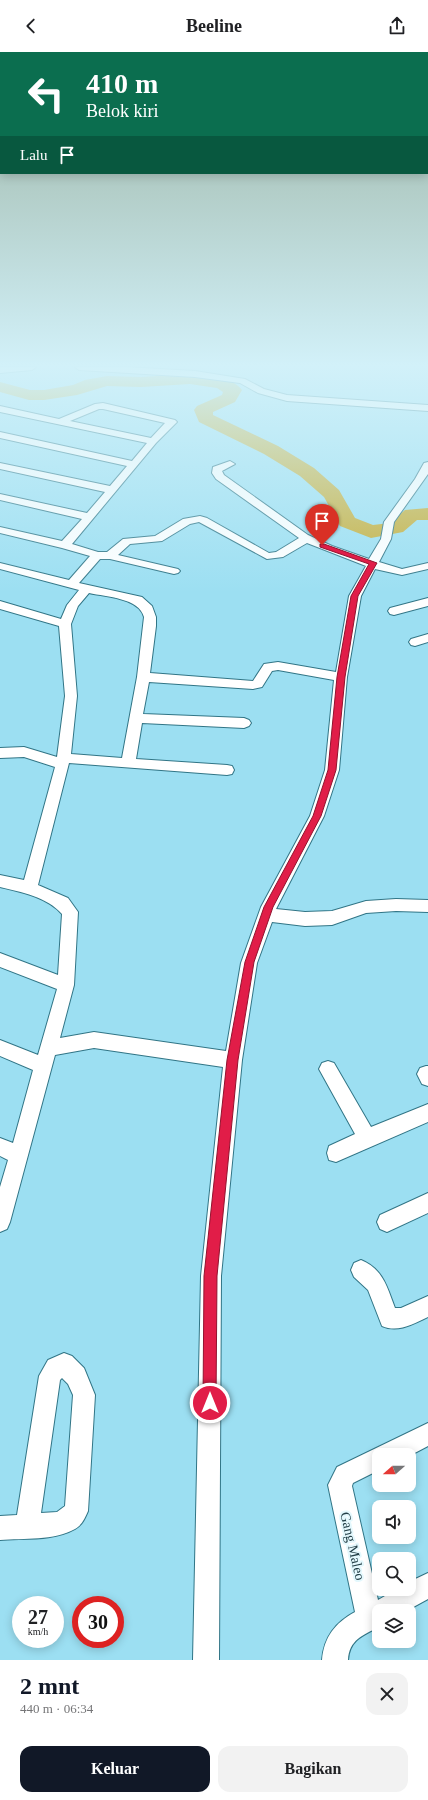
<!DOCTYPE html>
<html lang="id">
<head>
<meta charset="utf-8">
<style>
  body { margin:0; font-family:"Times New Roman",serif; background:#f2f2f2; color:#202124; height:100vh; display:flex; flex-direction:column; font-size:15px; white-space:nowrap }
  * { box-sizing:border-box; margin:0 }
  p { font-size:13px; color:#757577 }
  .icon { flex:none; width:22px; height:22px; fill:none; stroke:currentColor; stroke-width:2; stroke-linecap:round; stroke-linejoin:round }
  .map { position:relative; height:1608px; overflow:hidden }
  .panel { display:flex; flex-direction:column; background:#fff; flex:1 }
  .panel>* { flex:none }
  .top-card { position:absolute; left:0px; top:0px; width:428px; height:122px; box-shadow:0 2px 10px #0003; background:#0b6e4f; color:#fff; overflow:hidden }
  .needle { width:26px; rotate:249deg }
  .fabs { position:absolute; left:372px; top:1396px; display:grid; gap:8px }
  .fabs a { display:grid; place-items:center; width:44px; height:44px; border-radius:8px; background:#fff; box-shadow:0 2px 10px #0003; font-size:20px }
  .speed { position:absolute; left:12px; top:1544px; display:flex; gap:8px; font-size:20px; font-weight:700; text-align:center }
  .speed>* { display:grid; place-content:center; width:52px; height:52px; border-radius:50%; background:#fff; box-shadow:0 2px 10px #0003; line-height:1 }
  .speed small { font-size:10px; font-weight:400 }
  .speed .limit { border:6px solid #d22; background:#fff; color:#111 }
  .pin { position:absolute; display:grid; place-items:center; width:34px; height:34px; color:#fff; margin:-41px -17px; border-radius:50% 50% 50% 0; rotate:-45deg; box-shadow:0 0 4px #0007 }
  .pin .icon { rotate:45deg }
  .me { position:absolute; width:44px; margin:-22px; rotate:0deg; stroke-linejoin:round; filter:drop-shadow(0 0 3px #0008) }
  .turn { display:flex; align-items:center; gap:14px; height:84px; padding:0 20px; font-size:18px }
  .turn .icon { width:52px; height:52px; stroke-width:2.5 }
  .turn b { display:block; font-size:28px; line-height:34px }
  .then { display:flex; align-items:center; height:38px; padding:0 20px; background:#0003; gap:8px; font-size:15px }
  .round { display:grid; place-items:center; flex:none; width:42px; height:42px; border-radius:12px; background:#f2f2f2 }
  .head { display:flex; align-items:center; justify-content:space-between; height:68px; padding:0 20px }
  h1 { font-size:24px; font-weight:600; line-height:30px; color:#111827 }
  .action { display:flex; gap:8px; margin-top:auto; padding:8px 20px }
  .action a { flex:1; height:46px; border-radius:12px; background:#111827; color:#fff; font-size:16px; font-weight:600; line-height:46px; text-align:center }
  .action a+a { background:#f2f2f2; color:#202124 }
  header { display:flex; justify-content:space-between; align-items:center; height:52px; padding:0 20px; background:#fff; font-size:18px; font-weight:600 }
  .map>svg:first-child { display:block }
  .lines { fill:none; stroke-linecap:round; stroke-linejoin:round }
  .river { fill:#c6ae3a; fill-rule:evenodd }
  .street-casing { stroke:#317586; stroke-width:2 }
  .street { fill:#fff; fill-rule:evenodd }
  .route { fill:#e11d48; stroke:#92132f }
  .labels { text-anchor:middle; stroke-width:4; stroke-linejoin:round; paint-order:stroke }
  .near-street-label { font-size:14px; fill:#233f47; stroke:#e4f8fd }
</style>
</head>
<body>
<header><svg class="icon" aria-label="back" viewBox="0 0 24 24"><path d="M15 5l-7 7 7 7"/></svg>Beeline<svg class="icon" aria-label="share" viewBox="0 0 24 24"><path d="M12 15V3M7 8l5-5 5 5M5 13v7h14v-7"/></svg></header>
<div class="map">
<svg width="428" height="1608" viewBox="0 0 428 1608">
  <rect width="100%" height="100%" fill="#9cdff2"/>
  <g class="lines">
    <!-- river -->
    <path class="river" d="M190 322C206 324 232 324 242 338L235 350 213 360V363L278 394 314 416 339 438 355 466 373 473 390 471 405 458 428 456V468H417L403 480 371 486 340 474 324 445 300 424 264 402 199 370 194 358 197 354 222 343 223 340 217 336 190 332 141 335 107 334 77 343 44 348H29L0 340V330L30 338H44L73 333 85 328 107 324 141 325Z"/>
    <!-- street casing -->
    <g class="street-casing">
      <path id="street" d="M0 315H36L32 318 0 321Z
        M75 315H125L195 319 245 327 264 337 287 343 428 353V359L287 349 258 341 240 331 195 325 79 318Z
        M103 351 175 368 177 370 156 391 72 492 98 500H107L123 487 155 484 183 467 200 464 207 466 269 501 276 500 299 486 216 427 212 421 213 415 230 409 235 412 222 419 224 423 308 483 332 494 369 507 381 487 384 470 415 427 424 411 428 410V422L394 470 391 487 379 510 402 517 428 511V517L402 523 375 517 361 544 347 625 339 718 324 764 276 857 305 860 332 859 366 849 396 847 428 848V860L396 859 366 861 332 873 305 874 272 870 257 911 242 1008 221 1224 219 1608H193L201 1224 223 1015 94 996 55 1003 10 1170 7 1177 0 1180V1135L8 1108 0 1104V1086L13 1091 33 1018 0 1004V988L38 1003 57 937 0 915V901L58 923 62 862C47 845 21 840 0 835V823L24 828 55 715 24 705 0 706V696L24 695 57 705 65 644 59 574 0 557V549L61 567 67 553 79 538 0 517V511L69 528 90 504 62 496 0 481V475L62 489 82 467 0 448V442L87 461 105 440 0 417V411L110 434 127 414 0 386V380L132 409 147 391 0 360V354L59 367 95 352ZM99 357H103L165 371 151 386 70 369ZM199 470 267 507 283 505 307 491 366 514 349 544 336 620 278 610 264 612 253 629 150 621 156 574V565L152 554 142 545 79 531 100 507H110L174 522 178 521 180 519 178 517 118 503 130 492 162 489 190 472ZM89 541C107 545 139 546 144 565L137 625 122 706 71 702 77 644 71 572 78 554ZM278 618 334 628 325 718 310 764 261 855 241 911 226 999 94 980 60 986 74 933 78 860 68 846 38 833 69 711 227 723 232 722 234 718 232 714 227 713 136 707 142 671 244 676 249 674 251 671 249 668 244 666 143 662 149 630 253 637 262 635 272 619Z
        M428 546V554L394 563 390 562 388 559 390 556Z
        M428 582V590L415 594 411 593 409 590 411 587Z
        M328 1009 334 1011 371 1075 428 1052V1070L336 1110 329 1108 327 1101 329 1094 355 1082 319 1017 322 1011Z
        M426 1014H428V1034L422 1032 417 1022 420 1016Z
        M428 1141V1161L387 1180 380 1177 377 1170 380 1163Z
        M361 1208C383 1217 387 1235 395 1256H401L428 1244V1265C413 1272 398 1281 382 1274L368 1238 354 1225 351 1218 354 1211Z
        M64 1301 72 1304 84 1316 95 1343 88 1459C85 1466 82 1473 75 1477 54 1489 24 1486 0 1488V1464L17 1463 39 1324 48 1308ZM62 1326 68 1332 73 1343 65 1454 57 1460 41 1461 60 1328Z
        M428 1371V1394L409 1404 379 1403V1418L353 1431 352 1434 378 1548 397 1537H409V1530L428 1521V1547L406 1559H379V1575C363 1583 349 1588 348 1608H322C324 1585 335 1571 355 1560L328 1433 337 1415Z"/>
    </g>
    <!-- street -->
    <use href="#street" class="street"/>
  </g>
  <!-- sky -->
  <linearGradient id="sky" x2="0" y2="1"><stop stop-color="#9ab2a2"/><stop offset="0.58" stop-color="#d2f1f9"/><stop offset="1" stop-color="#d2f1f9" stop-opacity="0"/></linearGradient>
  <rect width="428" height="540" fill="url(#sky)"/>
  <!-- route -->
  <path class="route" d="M320 492H324L377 511 358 544 345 625 336 718 321 764 273 855 254 910 238 1008 217 1224 216 1351 214 1356 210 1358 205 1356 203 1351 204 1224 227 1008 245 910 264 855 313 764 328 718 337 625 351 544 369 512 320 495Z"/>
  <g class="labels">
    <!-- near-street labels -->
    <g class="near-street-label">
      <text transform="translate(353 1494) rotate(77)" y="5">Gang Maleo</text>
    </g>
  </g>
</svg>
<div class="fabs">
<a><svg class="needle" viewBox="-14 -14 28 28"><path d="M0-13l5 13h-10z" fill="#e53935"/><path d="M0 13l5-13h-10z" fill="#757577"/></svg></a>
<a><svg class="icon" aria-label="sound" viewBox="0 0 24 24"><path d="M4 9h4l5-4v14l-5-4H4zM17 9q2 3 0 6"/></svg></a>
<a><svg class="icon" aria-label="search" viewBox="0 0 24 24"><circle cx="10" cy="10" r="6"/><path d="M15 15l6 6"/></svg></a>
<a><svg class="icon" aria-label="layers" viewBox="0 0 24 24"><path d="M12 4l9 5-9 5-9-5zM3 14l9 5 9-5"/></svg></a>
</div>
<div class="speed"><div>27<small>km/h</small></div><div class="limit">30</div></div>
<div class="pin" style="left:322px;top:493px;background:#d93025"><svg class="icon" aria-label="arrive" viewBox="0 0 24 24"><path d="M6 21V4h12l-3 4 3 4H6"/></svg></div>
<svg class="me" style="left:210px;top:1351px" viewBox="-20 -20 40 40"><circle r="17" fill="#e11d48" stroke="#fff" stroke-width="3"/><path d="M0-11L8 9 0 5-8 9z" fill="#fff"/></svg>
<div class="top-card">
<div class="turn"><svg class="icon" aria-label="left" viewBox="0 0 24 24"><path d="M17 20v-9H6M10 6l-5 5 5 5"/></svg><div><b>410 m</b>Belok kiri</div></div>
<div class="then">Lalu<svg class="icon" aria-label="arrive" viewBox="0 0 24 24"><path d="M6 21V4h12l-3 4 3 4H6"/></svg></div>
</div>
</div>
<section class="panel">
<div class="head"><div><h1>2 mnt</h1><p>440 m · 06:34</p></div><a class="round"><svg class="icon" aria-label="close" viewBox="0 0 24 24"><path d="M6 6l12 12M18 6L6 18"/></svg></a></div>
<div class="action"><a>Keluar</a><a>Bagikan</a></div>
</section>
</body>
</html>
